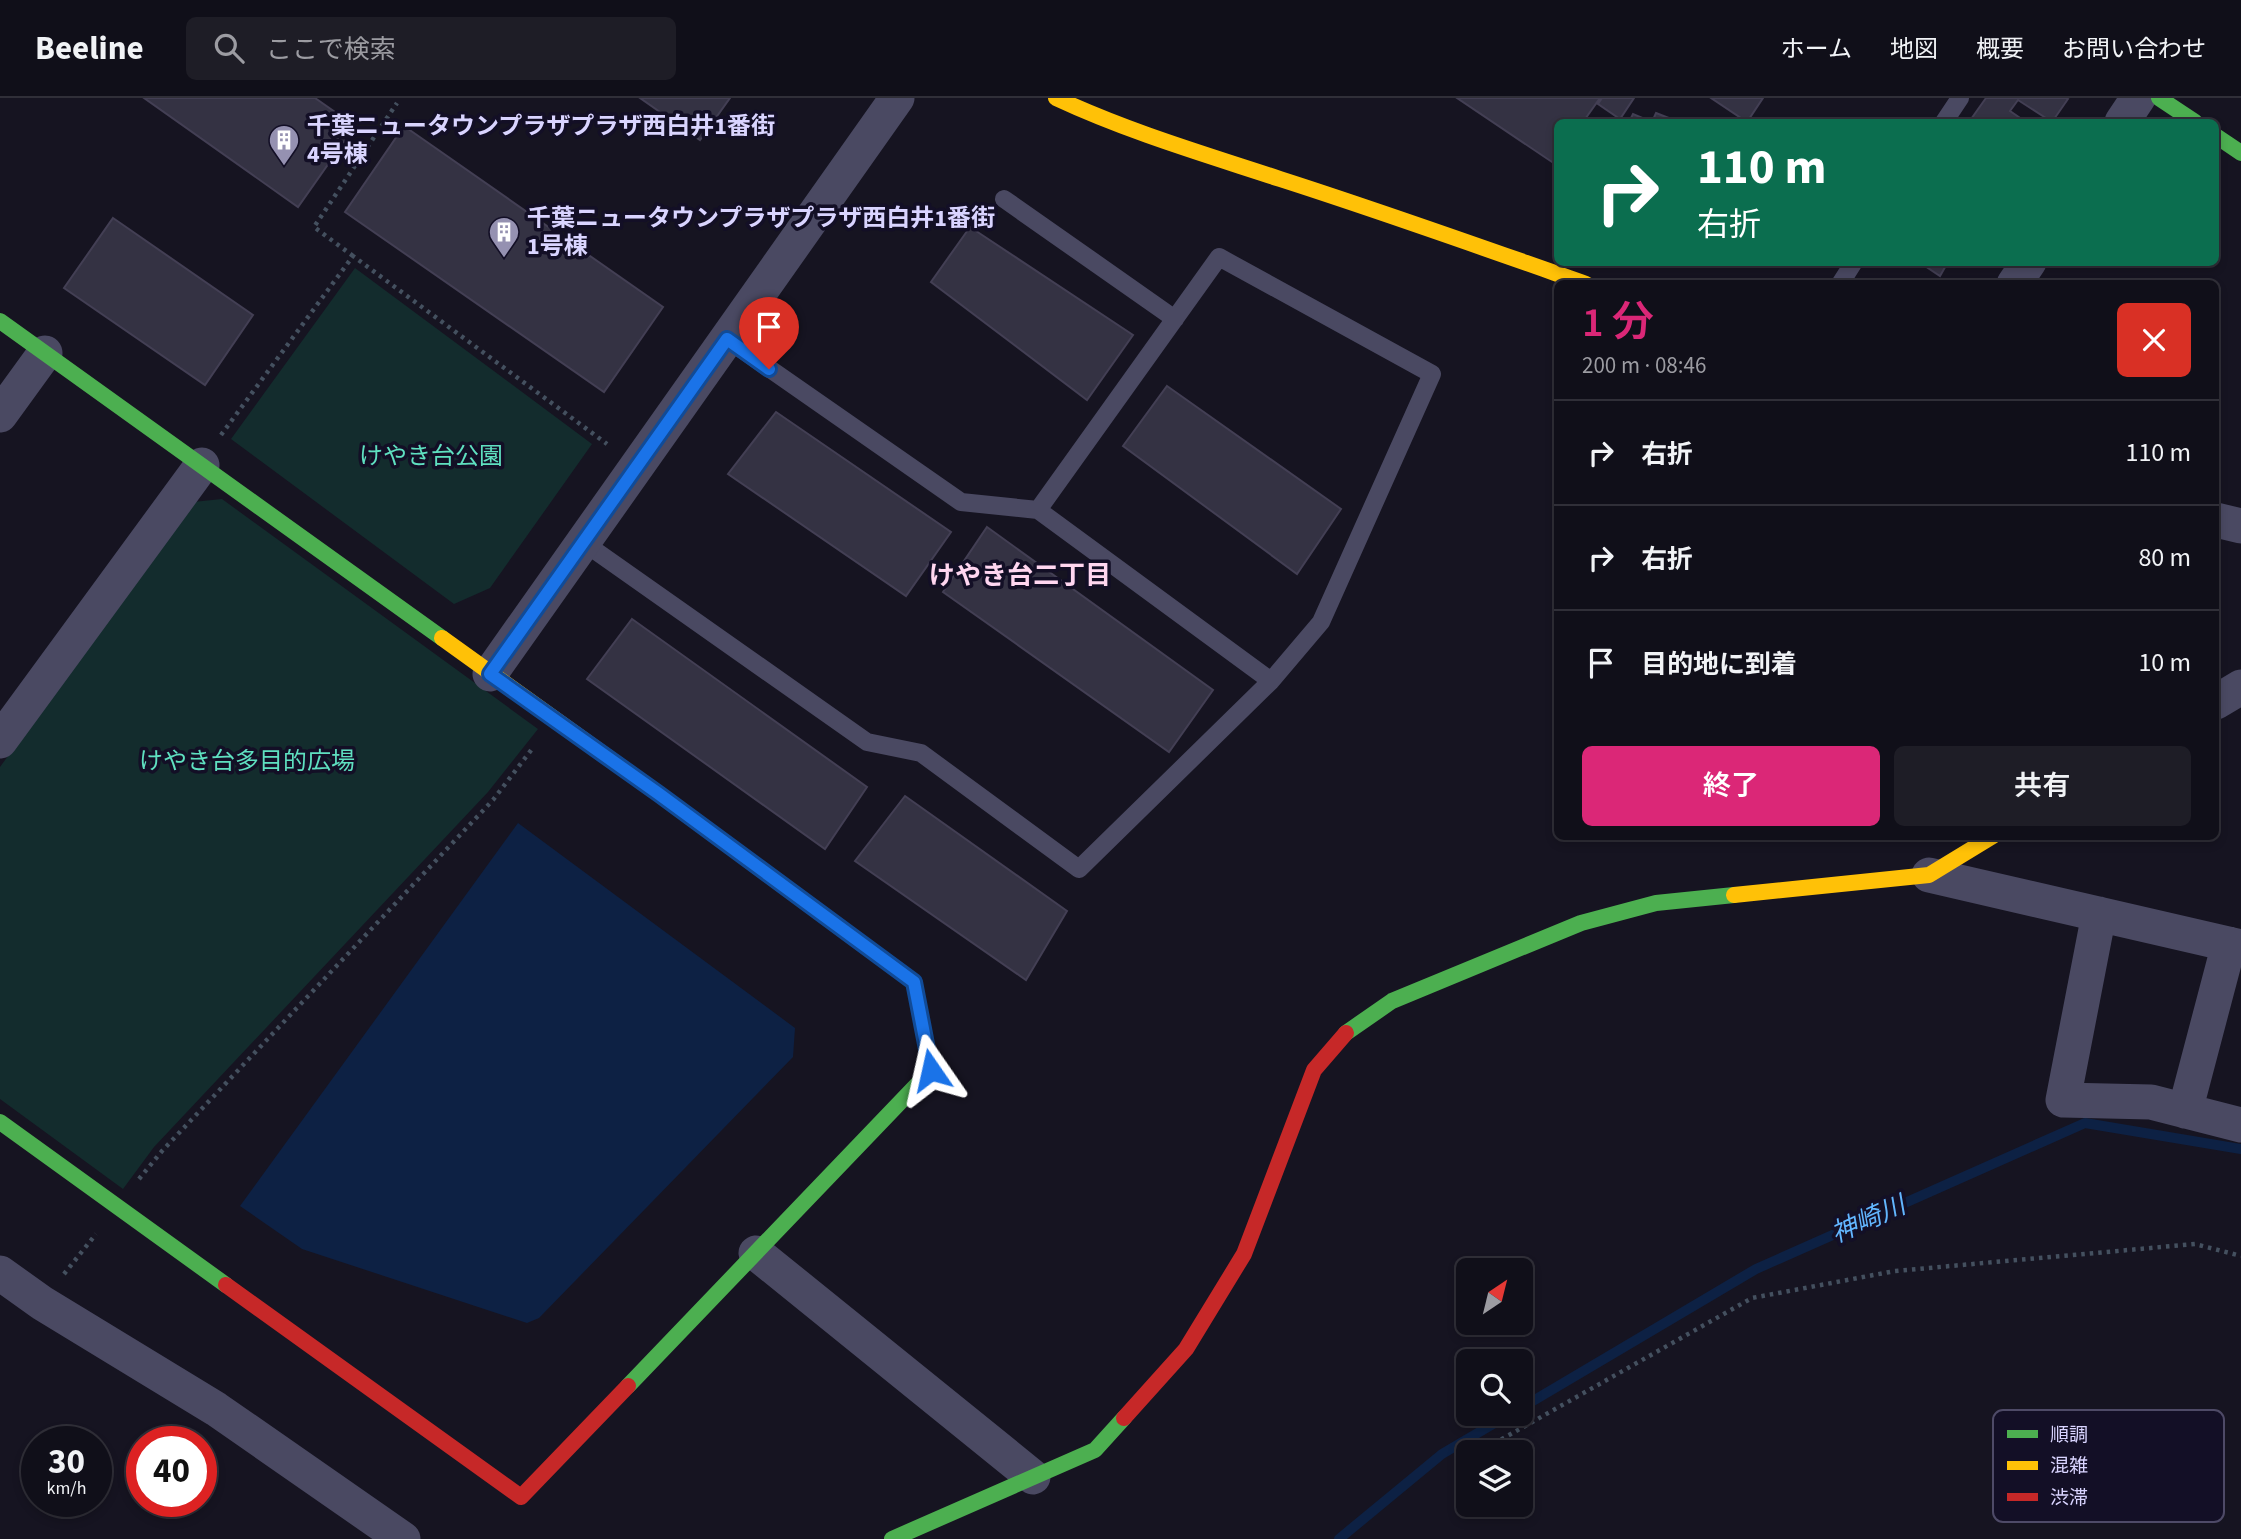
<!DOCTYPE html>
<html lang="ja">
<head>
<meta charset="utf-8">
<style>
  body { margin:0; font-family:"Source Sans 3","Noto Sans JP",sans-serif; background:#1e1d26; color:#f1f3f6; height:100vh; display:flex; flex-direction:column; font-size:26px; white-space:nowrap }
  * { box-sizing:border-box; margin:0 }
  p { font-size:23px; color:#9c9ca2 }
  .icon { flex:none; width:38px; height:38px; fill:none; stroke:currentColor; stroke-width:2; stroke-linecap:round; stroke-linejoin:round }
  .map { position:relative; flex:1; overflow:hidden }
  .details { position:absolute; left:1554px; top:182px; width:665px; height:560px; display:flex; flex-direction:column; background:#100f19; border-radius:10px; box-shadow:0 4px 10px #0003,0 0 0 2px #302f38 }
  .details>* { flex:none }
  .top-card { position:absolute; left:1554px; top:21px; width:665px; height:147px; border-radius:10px; box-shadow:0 4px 10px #0003,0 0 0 2px #302f38; background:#0b6e4f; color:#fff; overflow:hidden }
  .needle { width:46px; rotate:35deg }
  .tools { position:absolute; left:1456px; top:1160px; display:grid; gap:14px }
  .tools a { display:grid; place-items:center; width:77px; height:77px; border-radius:10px; background:#100f19; box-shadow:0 4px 10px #0003,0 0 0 2px #302f38; font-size:35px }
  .speed { position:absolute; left:21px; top:1328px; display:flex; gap:14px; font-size:35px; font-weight:700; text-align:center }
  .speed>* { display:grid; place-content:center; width:91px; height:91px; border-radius:50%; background:#100f19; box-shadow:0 4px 10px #0003,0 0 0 2px #302f38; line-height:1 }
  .speed small { font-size:18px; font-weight:400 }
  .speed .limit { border:10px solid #d22; background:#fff; color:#111 }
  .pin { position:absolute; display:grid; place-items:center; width:60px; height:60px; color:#fff; margin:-72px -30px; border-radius:50% 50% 50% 0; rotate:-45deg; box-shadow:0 0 7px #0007 }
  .pin .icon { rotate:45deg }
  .me { position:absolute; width:77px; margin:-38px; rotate:349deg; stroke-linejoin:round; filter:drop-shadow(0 0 5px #0008) }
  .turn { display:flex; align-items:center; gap:24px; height:147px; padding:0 28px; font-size:32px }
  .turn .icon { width:91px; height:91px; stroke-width:2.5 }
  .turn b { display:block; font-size:49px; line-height:60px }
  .round { display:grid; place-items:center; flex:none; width:74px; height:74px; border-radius:10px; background:#1e1d26 }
  .overview { display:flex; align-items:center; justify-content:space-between; height:119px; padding:0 28px }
  h1 { font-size:42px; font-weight:600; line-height:52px; color:#db2777 }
  .action { display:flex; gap:14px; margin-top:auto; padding:14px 28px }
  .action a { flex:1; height:80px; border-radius:10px; background:#db2777; color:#fff; font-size:28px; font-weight:600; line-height:80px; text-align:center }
  .action a+a { background:#1e1d26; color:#f1f3f6 }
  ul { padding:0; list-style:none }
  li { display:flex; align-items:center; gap:21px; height:105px; padding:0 28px; border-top:2px solid #302f38 }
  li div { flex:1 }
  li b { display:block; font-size:26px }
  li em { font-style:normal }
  header { display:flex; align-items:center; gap:42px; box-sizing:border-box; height:98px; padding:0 35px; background:#100f19; border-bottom:2px solid #302f38 }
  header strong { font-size:33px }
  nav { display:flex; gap:38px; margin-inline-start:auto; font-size:24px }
  .search { width:490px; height:63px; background:#1e1d26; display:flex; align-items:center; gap:18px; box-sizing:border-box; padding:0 24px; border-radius:10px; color:#9c9ca2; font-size:26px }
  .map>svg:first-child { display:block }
  .green { fill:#132c2d }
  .water { fill:#0d2144 }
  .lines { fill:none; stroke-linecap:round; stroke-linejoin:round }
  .stream { stroke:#0d2144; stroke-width:10 }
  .building { fill:#343243; stroke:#433f54; stroke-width:2 }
  .path { stroke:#44505f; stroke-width:4.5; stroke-dasharray:3.5 5; stroke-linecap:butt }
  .lane { stroke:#4a4962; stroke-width:18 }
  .street { stroke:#4a4962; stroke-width:35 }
  .fast { stroke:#4caf50; stroke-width:16 }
  .slow { stroke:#ffc107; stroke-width:16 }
  .jam { stroke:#c62828; stroke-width:16 }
  .route-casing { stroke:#114b97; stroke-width:18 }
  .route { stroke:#1a73e8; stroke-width:12 }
  .labels { text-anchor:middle; stroke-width:7; stroke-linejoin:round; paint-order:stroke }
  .poi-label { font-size:24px; font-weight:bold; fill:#d9d4ff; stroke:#130f26; text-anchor:start }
  .park-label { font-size:24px; fill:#5fe0c0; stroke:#130f26 }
  .neighbourhood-label { font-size:26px; font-weight:bold; fill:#ffd6f0; stroke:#130f26 }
  .water-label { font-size:26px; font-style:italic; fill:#62b6ff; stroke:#130f26 }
  .key { fill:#130f26; stroke:#4e4a67; stroke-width:2 }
  .key-label { font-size:19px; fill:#d9d4ff }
</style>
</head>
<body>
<header>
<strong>Beeline</strong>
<div class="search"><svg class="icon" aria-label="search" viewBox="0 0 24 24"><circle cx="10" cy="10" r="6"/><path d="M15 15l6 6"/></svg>ここで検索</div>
<nav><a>ホーム</a><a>地図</a><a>概要</a><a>お問い合わせ</a></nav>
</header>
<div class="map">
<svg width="2241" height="1441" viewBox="0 0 2241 1441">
  <rect width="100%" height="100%" fill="#161421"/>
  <!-- green -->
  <path class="green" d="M355 170 592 346 490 490 454 506 231 341Z
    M222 401 538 631 488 694 154 1049 123 1091 0 1001V669L193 404Z"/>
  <!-- water -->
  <path class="water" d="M518 725 795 930 793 959 539 1220 527 1225 302 1151 240 1108Z"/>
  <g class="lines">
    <!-- stream -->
    <path class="stream" d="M1521 1310 1756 1171 2085 1025 2241 1051
      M1339 1441 1442 1356 1510 1316"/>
  </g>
  <!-- building -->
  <path class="building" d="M144 0H315L355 28 298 109Z
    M640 0H730L700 42Z
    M1457 0H1600L1583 24H1558V62L1555 66Z
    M1602 0H1634L1620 21 1598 6Z
    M1711 0H1763L1747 24Z
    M1986 0H2066L2068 1 2052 24 2018 2 2010 13 2026 24H1969Z
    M1656 15 1679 24H1629L1633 16 1652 24Z
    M404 28 663 209 604 294 345 114Z
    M113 120 253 217 205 287 64 190Z
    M970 129 1133 237 1087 302 931 184Z
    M1919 164H1948L1940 178Z
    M1167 288 1341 411 1297 476 1123 348Z
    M776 314 951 434 906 498 728 376Z
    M987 429 1213 592 1169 654 943 494Z
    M632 521 867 689 825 751 587 581Z
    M905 698 1067 813 1026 882 855 763Z"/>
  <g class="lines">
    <!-- path -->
    <path class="path" d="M353 158 314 129 397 5
      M221 337 353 158 607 346
      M139 1081 162 1053 493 702 532 651
      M64 1176 96 1136
      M1479 1354 1752 1200 1895 1173 2195 1146 2241 1158"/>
    <!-- lane -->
    <path class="lane" d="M1944 24 1960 0
      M1004 101 1175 221
      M1840 186 1854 164
      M727 241 961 404 1038 412 1271 583
      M583 444 867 644 921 655 1079 771 1271 583 1321 524 1432 276 1219 159 1038 412"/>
    <!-- street -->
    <path class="street" d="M2122 24 2138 0
      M2014 186 2029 164
      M0 317 45 255
      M2216 422 2241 428
      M490 576 897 0
      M2216 604 2241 589
      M0 643 202 367
      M1929 777 2241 849
      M2099 816 2063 1002 2151 1004 2241 1027
      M2185 1013 2229 846
      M756 1155 1033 1379
      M0 1175 42 1205 216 1311 403 1441"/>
    <!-- fast -->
    <path class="fast" d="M2159 0 2195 24
      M2216 38 2241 55
      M0 223 442 540
      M1346 935 1392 903 1581 825 1656 805 1734 797
      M0 1024 226 1187
      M628 1288 931 972 914 884 899 873
      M892 1441 1095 1352 1124 1320"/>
    <!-- slow -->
    <path class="slow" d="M1056 0C1129 34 1204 56 1280 81 1383 114 1484 150 1586 186
      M442 540 659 696 899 873
      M1734 797 1929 777 1993 738"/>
    <!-- jam -->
    <path class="jam" d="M226 1187 521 1399 628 1288
      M1124 1320 1186 1251 1244 1156 1314 972 1346 935"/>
  </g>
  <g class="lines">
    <!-- route casing -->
    <g class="route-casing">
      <path id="route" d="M769 271 727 241 490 576 659 696 914 884 931 972"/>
    </g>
    <!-- route -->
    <use href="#route" class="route"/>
  </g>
  <!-- icons -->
  <defs>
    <g id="building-pin" transform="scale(1.575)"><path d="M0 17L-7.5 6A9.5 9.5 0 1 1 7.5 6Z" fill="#9591b1" stroke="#130f26"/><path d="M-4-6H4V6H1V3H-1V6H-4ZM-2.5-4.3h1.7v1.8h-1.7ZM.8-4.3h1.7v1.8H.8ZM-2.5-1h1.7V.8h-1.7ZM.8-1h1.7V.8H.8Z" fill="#fff"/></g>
  </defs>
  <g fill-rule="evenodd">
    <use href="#building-pin" x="284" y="42"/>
    <use href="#building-pin" x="504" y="134"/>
  </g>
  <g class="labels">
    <!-- poi labels -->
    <g class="poi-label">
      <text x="307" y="36">千葉ニュータウンプラザプラザ西白井1番街<tspan x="307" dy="28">4号棟</tspan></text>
      <text x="527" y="128">千葉ニュータウンプラザプラザ西白井1番街<tspan x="527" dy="28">1号棟</tspan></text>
    </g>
    <!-- park labels -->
    <g class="park-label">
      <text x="431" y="366">けやき台公園</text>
      <text x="247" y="671">けやき台多目的広場</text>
    </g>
    <!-- neighbourhood labels -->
    <g class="neighbourhood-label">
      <text x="1020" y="486">けやき台二丁目</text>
    </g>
    <!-- water labels -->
    <g class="water-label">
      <text transform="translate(1868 1121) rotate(-24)" y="9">神崎川</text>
    </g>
  </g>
  <!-- legend -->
  <rect x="1993" y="1312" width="231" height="112" rx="10" class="key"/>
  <rect x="2007" y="1332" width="31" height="8" fill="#4caf50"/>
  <rect x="2007" y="1363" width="31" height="9" fill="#ffc107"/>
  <rect x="2007" y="1395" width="31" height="8" fill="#c62828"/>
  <g class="key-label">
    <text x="2050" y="1343">順調</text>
    <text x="2050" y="1374">混雑</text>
    <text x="2050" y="1406">渋滞</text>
  </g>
</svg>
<div class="tools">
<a><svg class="needle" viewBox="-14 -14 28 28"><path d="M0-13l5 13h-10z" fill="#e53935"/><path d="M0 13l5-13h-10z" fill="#9c9ca2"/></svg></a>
<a><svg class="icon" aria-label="search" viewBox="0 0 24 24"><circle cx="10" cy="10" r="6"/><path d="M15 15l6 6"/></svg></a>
<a><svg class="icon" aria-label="layers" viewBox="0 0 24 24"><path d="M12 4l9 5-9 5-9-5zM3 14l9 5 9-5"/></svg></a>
</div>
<div class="speed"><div>30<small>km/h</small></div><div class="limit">40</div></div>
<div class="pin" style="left:769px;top:271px;background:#d93025"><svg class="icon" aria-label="arrive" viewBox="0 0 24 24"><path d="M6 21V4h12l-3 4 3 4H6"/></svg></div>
<svg class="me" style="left:931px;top:972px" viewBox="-20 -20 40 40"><path d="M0-17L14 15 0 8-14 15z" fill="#1a73e8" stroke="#fff" stroke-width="4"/></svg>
<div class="top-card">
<div class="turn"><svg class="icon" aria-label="right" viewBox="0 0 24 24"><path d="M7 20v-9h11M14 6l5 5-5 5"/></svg><div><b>110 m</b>右折</div></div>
</div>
<section class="details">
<div class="overview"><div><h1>1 分</h1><p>200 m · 08:46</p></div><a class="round" style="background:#d93025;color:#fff"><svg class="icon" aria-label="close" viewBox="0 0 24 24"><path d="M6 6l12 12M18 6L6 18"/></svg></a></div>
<ul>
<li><svg class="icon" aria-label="right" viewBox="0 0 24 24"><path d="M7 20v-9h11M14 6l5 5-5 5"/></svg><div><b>右折</b></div><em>110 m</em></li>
<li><svg class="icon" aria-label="right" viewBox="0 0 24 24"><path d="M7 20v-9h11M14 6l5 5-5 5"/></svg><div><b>右折</b></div><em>80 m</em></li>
<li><svg class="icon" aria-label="arrive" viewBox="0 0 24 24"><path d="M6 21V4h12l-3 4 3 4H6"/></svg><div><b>目的地に到着</b></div><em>10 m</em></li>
</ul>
<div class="action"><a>終了</a><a>共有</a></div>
</section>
</div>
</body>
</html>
